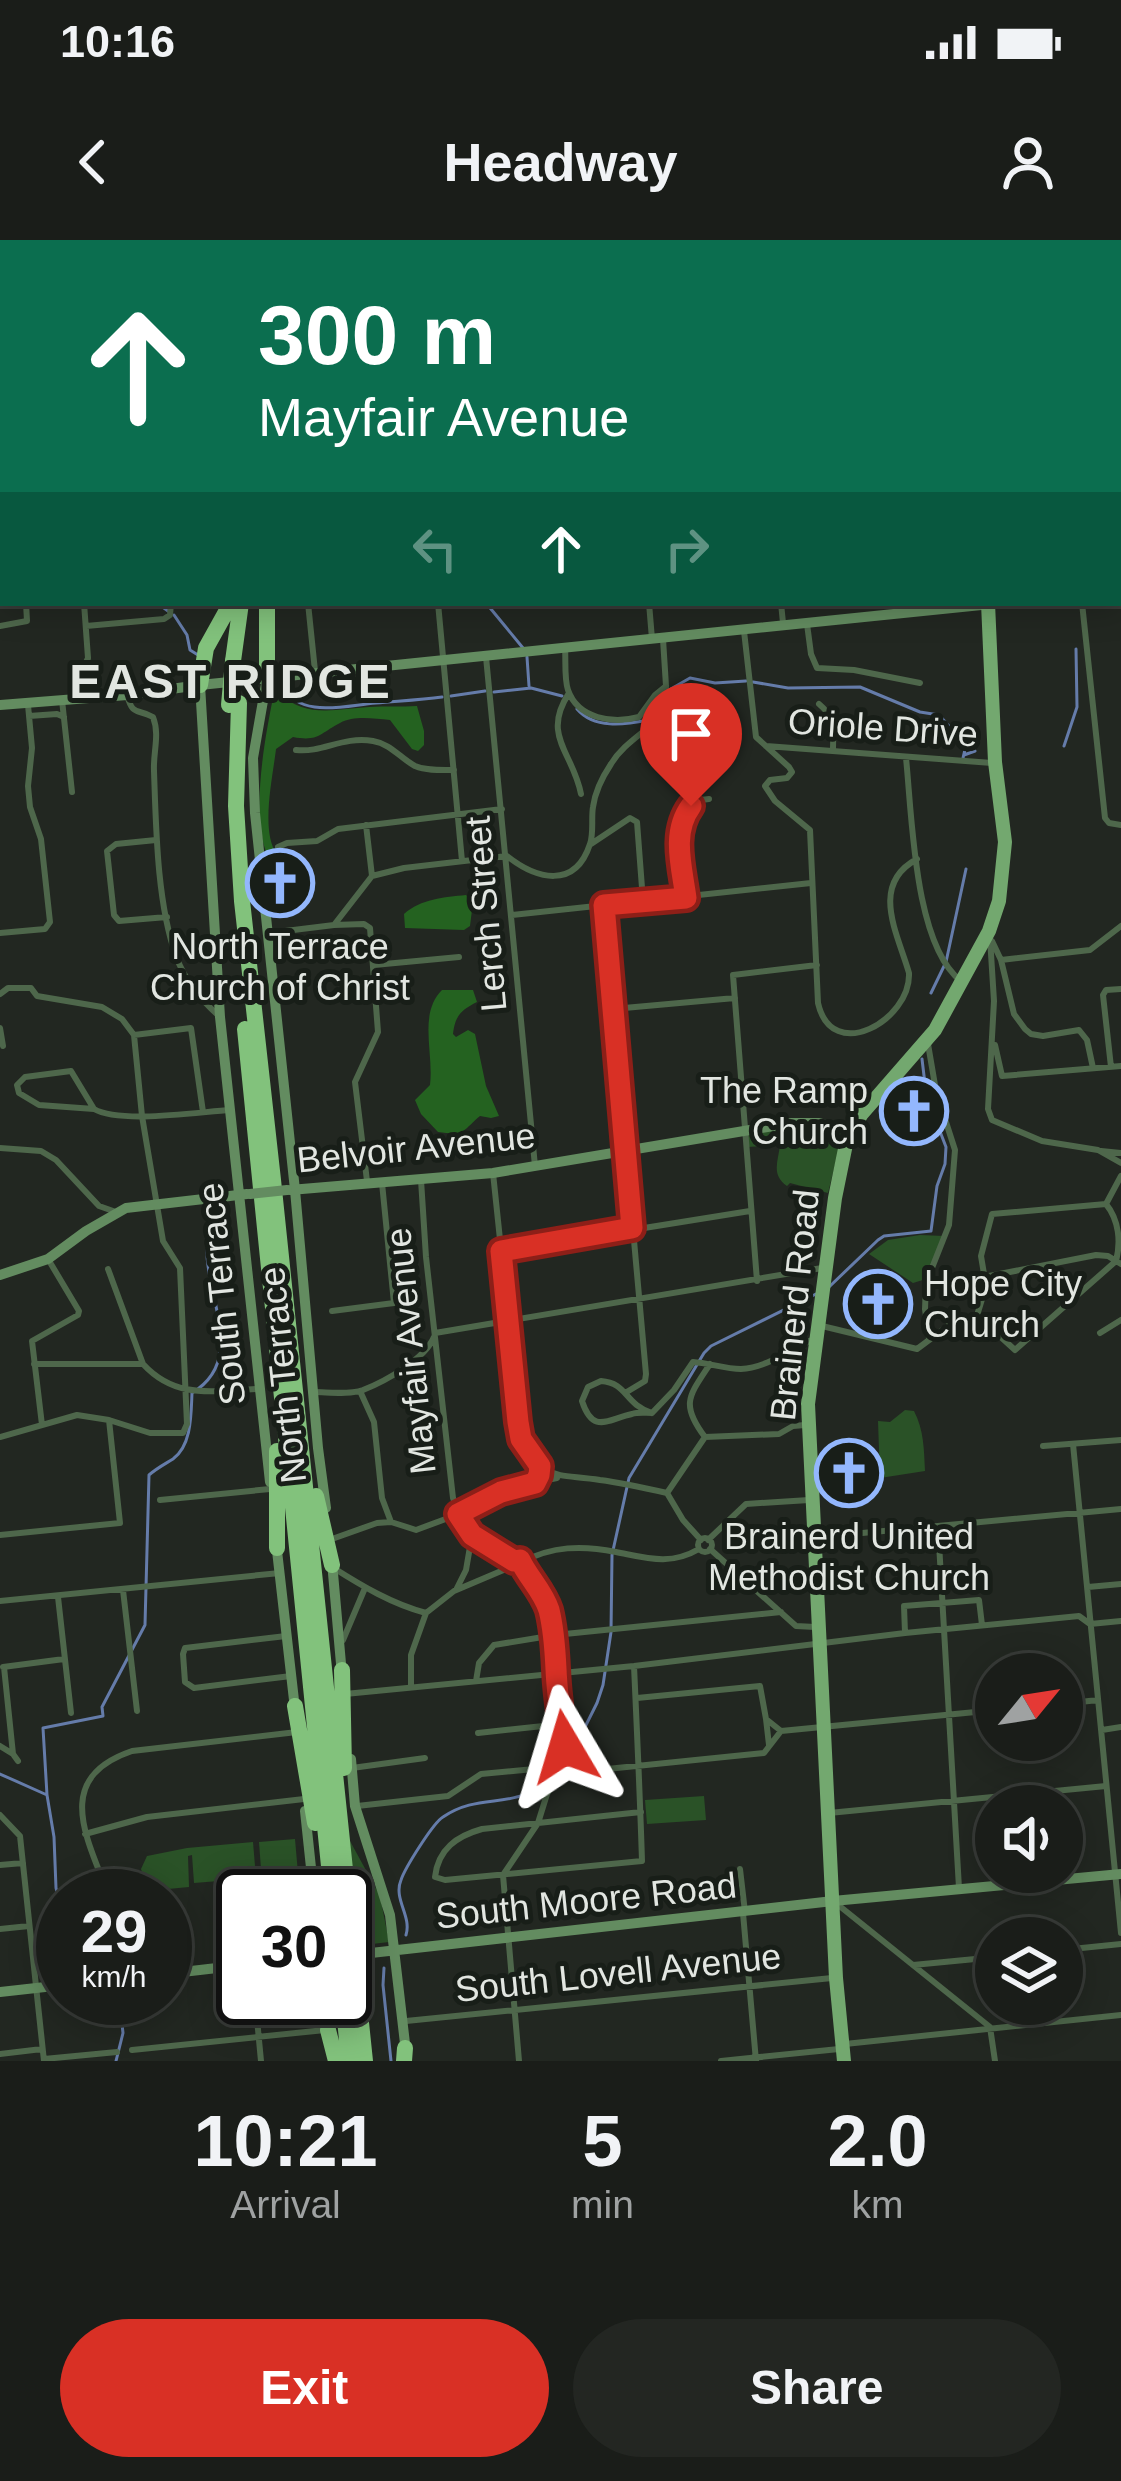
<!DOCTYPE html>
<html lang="en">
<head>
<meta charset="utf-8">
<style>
  body { margin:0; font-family:Arial,sans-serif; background:#232622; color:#f1f3f6; height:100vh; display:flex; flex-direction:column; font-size:45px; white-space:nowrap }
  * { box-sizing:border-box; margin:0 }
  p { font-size:39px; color:#9fa2a2 }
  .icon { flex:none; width:66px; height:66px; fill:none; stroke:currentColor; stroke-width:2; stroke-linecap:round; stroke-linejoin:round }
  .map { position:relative; height:1821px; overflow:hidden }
  .side { display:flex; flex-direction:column; background:#1a1d19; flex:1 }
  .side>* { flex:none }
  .guide { position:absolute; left:0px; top:0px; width:1122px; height:366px; box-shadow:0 6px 30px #0003,0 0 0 3px #383b38; background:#0b6e4f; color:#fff; overflow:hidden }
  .needle { width:78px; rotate:60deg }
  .buttons { position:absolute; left:975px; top:1413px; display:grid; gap:24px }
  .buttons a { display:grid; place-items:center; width:108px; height:108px; border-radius:50%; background:#1a1d19; box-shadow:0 6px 30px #0003,0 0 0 3px #383b38; font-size:60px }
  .speed { position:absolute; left:36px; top:1629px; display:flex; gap:24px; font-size:60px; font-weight:700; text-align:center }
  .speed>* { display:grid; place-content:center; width:156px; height:156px; border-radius:50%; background:#1a1d19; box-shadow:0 6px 30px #0003,0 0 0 3px #383b38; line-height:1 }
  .speed small { font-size:30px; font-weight:400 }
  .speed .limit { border:6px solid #111; border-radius:18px; background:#fff; color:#111 }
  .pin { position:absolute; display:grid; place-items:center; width:102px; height:102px; color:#fff; margin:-123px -51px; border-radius:50% 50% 50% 0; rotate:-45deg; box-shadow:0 0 12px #0007 }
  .pin .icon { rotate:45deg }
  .me { position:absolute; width:132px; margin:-66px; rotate:353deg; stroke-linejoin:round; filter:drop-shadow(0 0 9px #0008) }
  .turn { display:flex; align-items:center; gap:42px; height:252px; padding:0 60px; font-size:54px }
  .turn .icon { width:156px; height:156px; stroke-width:2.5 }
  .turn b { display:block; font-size:84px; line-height:102px }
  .lanes { display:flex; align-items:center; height:114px; padding:0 60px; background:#0003; justify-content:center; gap:60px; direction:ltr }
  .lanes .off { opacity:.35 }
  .eta { display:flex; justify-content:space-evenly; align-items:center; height:204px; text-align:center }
  .eta b { font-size:72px; font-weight:700; line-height:84px }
  .primary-button { display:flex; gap:24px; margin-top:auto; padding:24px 60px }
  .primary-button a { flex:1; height:138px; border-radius:72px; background:#d93025; color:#fff; font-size:48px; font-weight:700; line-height:138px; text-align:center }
  .primary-button a+a { background:#232622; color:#f1f3f6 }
  .status { display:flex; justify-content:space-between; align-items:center; height:84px; padding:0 60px; background:#1a1d19; direction:ltr }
  .status svg { height:33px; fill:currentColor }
  header { display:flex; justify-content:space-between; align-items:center; height:156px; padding:0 60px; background:#1a1d19; font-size:54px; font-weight:700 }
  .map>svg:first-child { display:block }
  .green { fill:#2a5227 }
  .forest { fill:#246220 }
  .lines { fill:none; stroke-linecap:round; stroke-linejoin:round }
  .stream { stroke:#657caa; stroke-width:3 }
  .street { stroke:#4e674b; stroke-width:6 }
  .secondary { stroke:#638c60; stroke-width:10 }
  .primary { stroke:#73a86f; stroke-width:14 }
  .highway { stroke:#82c27c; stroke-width:16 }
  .secondary-bridge { stroke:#638c60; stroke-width:10 }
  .highway-bridge { stroke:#82c27c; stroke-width:16 }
  .route-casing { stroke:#8d1f18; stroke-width:30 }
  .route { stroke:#d93025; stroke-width:21 }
  .labels { text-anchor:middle; stroke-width:10; stroke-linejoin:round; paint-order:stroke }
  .street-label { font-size:36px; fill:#e2e6e1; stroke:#181e18 }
  .poi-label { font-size:36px; fill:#e2e6e1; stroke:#181e18 }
  .district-label { font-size:48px; font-weight:bold; letter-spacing:3px; fill:#e2e6e1; stroke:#181e18 }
</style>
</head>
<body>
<div class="status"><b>10:16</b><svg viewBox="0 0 49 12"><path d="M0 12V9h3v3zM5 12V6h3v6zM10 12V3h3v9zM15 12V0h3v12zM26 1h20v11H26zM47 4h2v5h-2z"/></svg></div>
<header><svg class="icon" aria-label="back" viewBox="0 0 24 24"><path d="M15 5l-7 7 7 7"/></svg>Headway<svg class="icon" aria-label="person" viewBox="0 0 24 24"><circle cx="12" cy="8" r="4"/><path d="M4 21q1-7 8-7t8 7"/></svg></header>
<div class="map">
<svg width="1121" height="1821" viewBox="0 0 1121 1821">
  <rect width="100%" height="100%" fill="#222721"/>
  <!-- green -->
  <path class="green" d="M792 886 813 892 819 887 839 892 842 896 828 953 790 943 787 946C771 935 778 922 780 905L747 907V895Z
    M920 995 944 996 926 1039 913 1043 869 1014 888 1000Z
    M905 1170 914 1171C924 1190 924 1210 925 1231L880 1238 878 1181 890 1182Z
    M704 1556 706 1580 647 1584 645 1560Z
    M295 1599 300 1656H263L259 1602Z
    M350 1601 380 1656 389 1702 355 1706Z
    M253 1602 256 1638 194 1643 192 1615 188 1616 189 1647 147 1651 141 1629 147 1616 187 1608Z"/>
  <!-- forest -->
  <path class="forest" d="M278 452C305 479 335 469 369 467 385 466 401 467 417 466L424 491V505L418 511 412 509 390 480C374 479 355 475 340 483 320 493 319 502 293 497L276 509C273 536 260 592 277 614L291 616 288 623 273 624C247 592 265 497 273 458Z
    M466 655 473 662 470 686 464 690 405 688 404 674C421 659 444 657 466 655Z
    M442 750H473L477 762C461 770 455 776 453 794L456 797 468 790 475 794 486 846 499 876 491 878 480 876C462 891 466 896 438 892L421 874 415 860 430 845C434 813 418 774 442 750Z"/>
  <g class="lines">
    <!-- stream -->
    <path class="stream" d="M1119 245H1121
      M157 363 168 371
      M486 363 523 408
      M174 375 187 395 190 410 198 415
      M527 417 529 446
      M753 442 788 448 860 447 920 472 939 475 966 505 963 518
      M279 445C303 479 341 466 376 463 398 461 420 460 442 457
      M669 450 690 438 715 443 746 441
      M494 452 531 448 562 456
      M451 456 485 451
      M577 469C594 489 624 485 648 480L656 459 663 454
      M1064 506 1077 467 1076 409
      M964 515 975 511
      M931 753 946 722 966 629
      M922 819 925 844
      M829 1047 878 1000 884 996 931 991 937 946 945 924 946 907 931 868
      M560 1524 581 1495 597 1463 603 1445 611 1392 612 1315 629 1238 704 1113 711 1106 816 1054
      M0 1534 47 1555
      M63 1676 56 1648 54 1597 47 1555 43 1488 103 1476 102 1467 145 1385 149 1235C157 1228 165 1224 173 1219 192 1205 191 1174 192 1153 245 1121 209 1063 207 1015 207 996 214 979 224 962
      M406 1695C412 1676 393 1659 401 1640 405 1628 433 1583 443 1577 484 1549 521 1575 555 1531
      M384 1728 383 1745 391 1821
      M116 1821 123 1793 119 1758"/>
    <!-- street -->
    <path class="street" d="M66 0V3
      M147 0V3
      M257 0 258 3
      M400 0V3
      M438 0V3
      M498 0 499 3
      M558 0V3
      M768 0 773 3
      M855 0 856 3
      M896 0V3
      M935 0V3
      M137 3 142 0
      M292 3 293 0
      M1097 3V0
      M1119 52H1121
      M1119 92H1121
      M0 238H3
      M308 363 315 431
      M438 363 462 621
      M649 363 652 399
      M781 363 783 383
      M1082 363 1105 578 1109 583 1121 585
      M807 384 811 414 817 428 854 430 920 443
      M0 386 27 381 26 363
      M86 386 164 379 170 375 171 363
      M744 391 756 497 789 527 792 532 787 538 770 540 765 546 775 561 810 590 818 763C832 825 911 780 909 733 898 694 869 645 917 619
      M565 408C566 421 564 438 568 450 578 479 613 484 639 477L655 455 666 446
      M486 417 535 926
      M89 422 91 439
      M569 453C541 496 573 512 581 554
      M127 455C133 477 137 468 153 477 160 495 153 512 154 531 156 588 157 663 176 716 185 741 201 760 219 776
      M77 459V441L88 418 84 363
      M62 460 72 552
      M819 464C836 478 833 490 833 511
      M29 476 57 474 64 477
      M766 506 992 523
      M296 510C323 513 342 496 373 501 391 504 400 518 415 526 427 531 442 530 454 530
      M906 518C912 575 914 705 961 741
      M366 585 372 636
      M156 600 116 604 107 611 114 675 119 681 167 677
      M591 604 630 578 637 582 643 661
      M278 607 287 603 317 601 338 589 502 569
      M686 658C682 629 665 561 709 559
      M604 666 646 1134 645 1141 625 1153
      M512 675 811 643
      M334 685 364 684 370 688 378 792 355 842 367 941
      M0 693 45 689 50 682 41 599 30 567 28 546 32 508 28 465
      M269 693 334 685 372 636 404 628 507 616C536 639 575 650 590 604 594 593 591 578 593 567 595 552 603 536 611 524 625 501 649 491 665 471L666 446 663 399
      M990 698 994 761 988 869 992 880 1042 901 1098 910 1121 923
      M992 701 1001 720 1014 774 1025 789 1031 794 1043 796 1079 790 1087 800 1093 828
      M1001 720 1090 710 1121 686
      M374 725 459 717
      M0 754 8 748H31L37 756 102 767 122 779 134 795 142 876 163 1001 180 1028 187 1184 183 1193H150L109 1180 77 1175 0 1197
      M613 769 735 758
      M0 788 3 806
      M134 795 191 788 203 872
      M928 804 936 851 955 910 949 985 926 1043 925 1069 929 1098
      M995 805 1002 836 1121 826
      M1111 827 1103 755 1106 750 1121 749
      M71 831 94 869 39 865 19 853 17 845 25 837Z
      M94 869C120 884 198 872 230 870
      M0 908 41 911 56 920 99 966 116 972
      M1101 911 1121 913
      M493 933 521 1199C545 1243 558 1233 600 1240 623 1243 645 1248 667 1253
      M421 940 426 1017 453 1258C466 1295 482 1301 514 1321
      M501 1011 750 971
      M108 1029 143 1124
      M984 1037 1096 1015 1108 1016 1121 1024
      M757 1041 733 735 817 725
      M332 1071 394 1063 382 943
      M975 1082 986 1046 981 1016 992 974 1106 964
      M822 1086 917 1109 948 1086 975 1082 992 1089 1015 1110 1116 1021C1121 1002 1119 980 1106 964L1121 936
      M435 1093 822 1028
      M1100 1093 1121 1080
      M34 1124H143C177 1161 215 1150 260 1149
      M601 1141C628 1143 624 1164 652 1173 645 1173 638 1172 632 1174 608 1179 593 1195 582 1161L588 1147Z
      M360 1151 374 1182 382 1258 391 1282
      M313 1152C328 1152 349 1155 363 1150 386 1141 425 1119 434 1097
      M652 1173 674 1150 693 1122C709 1123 725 1129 741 1129 767 1128 791 1109 814 1099
      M42 1185 32 1101 78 1075 79 1071 48 1019
      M705 1197C680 1164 689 1156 710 1124
      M1073 1204 1121 1693
      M1043 1206 1121 1200
      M667 1253 705 1197 779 1194 793 1186 805 1185
      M667 1253 683 1280 701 1300
      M160 1260 270 1249
      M938 1286 959 1648
      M0 1295 120 1283 109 1180
      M819 1297 1121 1269
      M698 1305a7 7 0 1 1 14 0a7 7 0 1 1-14 0Z
      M332 1299 377 1283 391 1282 416 1290 459 1274 518 1246 557 1238
      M708 1300 746 1264 809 1260
      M710 1309 796 1386 815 1387
      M522 1322 520 1328 513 1326 516 1319 522 1322C552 1306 582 1305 616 1312 647 1318 670 1326 699 1309
      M522 1326 541 1352 555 1395 556 1431 565 1507 555 1527 558 1534
      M332 1327C362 1346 392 1364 426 1373L454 1351 513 1326
      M1088 1347 1121 1344
      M457 1348 466 1330 472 1295
      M123 1350 137 1471
      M58 1357 71 1473
      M0 1361 280 1333
      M1090 1384 1121 1381
      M905 1393 904 1366 979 1360 982 1385
      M286 1396 185 1408 183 1414 185 1442 194 1448 291 1436
      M343 1400 365 1348
      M634 1426C637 1491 640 1556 642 1621L445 1640 435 1637C438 1609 457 1596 482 1589L641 1572
      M3 1427 64 1419
      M4 1427 13 1514 18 1521
      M476 1441 479 1423 494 1405 555 1395 781 1372
      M411 1446V1415L426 1373
      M345 1454 634 1426 905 1393 1079 1376 1090 1384
      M637 1458 760 1446 766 1479 781 1491
      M1062 1464 1098 1460
      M766 1479 769 1505
      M1102 1490 1121 1487
      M478 1493 562 1484
      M0 1506 13 1514
      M352 1528 425 1518
      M558 1534 764 1513 781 1491 996 1470
      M357 1566 448 1556 481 1534 555 1527
      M829 1573 1106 1546
      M0 1575 20 1596 44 1821
      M85 1594 147 1577 304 1559
      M0 1625 23 1623
      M740 1629 745 1672
      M109 1656C87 1598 52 1538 132 1511L297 1492
      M837 1664 990 1787 995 1821
      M743 1673 756 1821
      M0 1689 29 1686
      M1062 1710 1121 1704
      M913 1725 996 1717
      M255 1758 261 1821
      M406 1781 832 1738
      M845 1804 1121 1775
      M132 1810 325 1790
      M0 1814 42 1809
      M44 1819 117 1812
      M519 1821 503 1635 538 1583 547 1554 558 1534
      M721 1821 839 1809"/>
    <!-- secondary -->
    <path class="secondary" d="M1119 188H1121
      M1119 353H1121
      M267 438 253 518 255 573 295 950 318 1208 326 1268
      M200 445 220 777 270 1242
      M0 465 127 455 200 445 1001 363
      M290 950 493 933 792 883H819L852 892
      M0 1035 48 1019 86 991 126 968 247 954
      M276 1302 295 1469
      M332 1322 342 1435
      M351 1519 355 1566 390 1675 406 1812
      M305 1571 314 1656
      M371 1713 833 1661 1121 1634
      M165 1734 243 1725
      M0 1752 63 1745
      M324 1758 329 1796"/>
    <!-- primary -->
    <path class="primary" d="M956 0V3
      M844 1821 836 1738 808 1164 835 958 846 904 861 875 935 790 989 691 999 661 1005 602 995 522 988 363"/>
    <!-- highway -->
    <path class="highway" d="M326 3 327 0
      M233 421 241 363
      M267 438V363
      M200 445 206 408 231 363
      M239 463 236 566 242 661 273 940 365 1821
      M245 789 332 1656
      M316 1256 332 1325
      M277 1308V1211
      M342 1430 344 1528
      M295 1466 315 1583
      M343 1758 349 1821
      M328 1790 336 1821
      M404 1821 405 1808"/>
    <!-- secondary-bridge -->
    <path class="secondary-bridge" d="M250 954 287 950
      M345 1715 371 1713"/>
    <!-- highway-bridge -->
    <path class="highway-bridge" d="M229 465 233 421"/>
  </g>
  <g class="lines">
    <!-- route casing -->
    <g class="route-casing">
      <path id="route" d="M565 1507C561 1481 557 1455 556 1429 555 1408 554 1390 549 1370 543 1351 527 1336 520 1320L514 1321 472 1295 458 1274 501 1252 535 1243 539 1235 540 1226 521 1199 518 1182 501 1011 632 988 604 665 686 658C682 627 671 593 691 566"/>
    </g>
    <!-- route -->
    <use href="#route" class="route"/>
  </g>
  <!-- icons -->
  <defs>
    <g id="church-ring" transform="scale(3.45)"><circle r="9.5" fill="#181e18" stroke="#93b7fd" stroke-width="1.5"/><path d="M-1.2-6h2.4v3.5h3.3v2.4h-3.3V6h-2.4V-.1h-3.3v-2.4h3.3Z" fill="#93b7fd"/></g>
  </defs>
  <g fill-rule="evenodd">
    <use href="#church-ring" x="280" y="643"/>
    <use href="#church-ring" x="914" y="871"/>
    <use href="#church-ring" x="878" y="1064"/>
    <use href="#church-ring" x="849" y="1233"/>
  </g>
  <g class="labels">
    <!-- street labels -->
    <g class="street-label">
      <text transform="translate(883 487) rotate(4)" y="13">Oriole Drive</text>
      <text transform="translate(485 674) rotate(-95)" y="13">Lerch Street</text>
      <text transform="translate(416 907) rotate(-6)" y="13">Belvoir Avenue</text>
      <text transform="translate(221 1054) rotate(-96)" y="13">South Terrace</text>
      <text transform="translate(794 1065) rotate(-84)" y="13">Brainerd Road</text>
      <text transform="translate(410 1111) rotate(-96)" y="13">Mayfair Avenue</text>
      <text transform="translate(282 1135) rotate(-96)" y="13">North Terrace</text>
      <text transform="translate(586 1660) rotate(-6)" y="13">South Moore Road</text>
      <text transform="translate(618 1732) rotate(-6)" y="13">South Lovell Avenue</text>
    </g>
    <!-- poi labels -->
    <g class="poi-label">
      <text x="280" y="719">North Terrace<tspan x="280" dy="41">Church of Christ</tspan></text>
      <text x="868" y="863" text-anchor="end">The Ramp<tspan x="868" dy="41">Church</tspan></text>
      <text x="924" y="1056" text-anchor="start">Hope City<tspan x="924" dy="41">Church</tspan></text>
      <text x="849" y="1309">Brainerd United<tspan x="849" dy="41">Methodist Church</tspan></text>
    </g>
    <!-- district labels -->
    <g class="district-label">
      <text x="231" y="458">EAST RIDGE</text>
    </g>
  </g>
</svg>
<div class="buttons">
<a><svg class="needle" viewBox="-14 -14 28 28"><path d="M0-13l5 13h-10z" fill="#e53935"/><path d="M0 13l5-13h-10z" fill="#9fa2a2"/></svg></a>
<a><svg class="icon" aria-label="sound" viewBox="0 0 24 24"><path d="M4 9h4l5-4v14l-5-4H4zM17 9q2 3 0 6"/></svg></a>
<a><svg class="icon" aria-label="layers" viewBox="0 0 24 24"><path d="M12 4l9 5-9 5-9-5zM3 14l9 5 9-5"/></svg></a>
</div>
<div class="speed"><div>29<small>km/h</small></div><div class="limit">30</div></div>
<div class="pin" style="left:691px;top:566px;background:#d93025"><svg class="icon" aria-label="arrive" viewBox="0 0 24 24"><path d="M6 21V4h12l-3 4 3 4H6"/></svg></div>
<svg class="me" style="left:565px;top:1507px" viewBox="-20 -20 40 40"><path d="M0-17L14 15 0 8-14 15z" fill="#d93025" stroke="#fff" stroke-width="4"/></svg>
<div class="guide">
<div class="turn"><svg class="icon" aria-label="ahead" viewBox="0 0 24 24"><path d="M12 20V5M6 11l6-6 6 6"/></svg><div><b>300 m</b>Mayfair Avenue</div></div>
<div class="lanes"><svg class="icon off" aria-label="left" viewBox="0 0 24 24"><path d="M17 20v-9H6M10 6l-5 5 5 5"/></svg><svg class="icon" aria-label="ahead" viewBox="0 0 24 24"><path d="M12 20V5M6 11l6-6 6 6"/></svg><svg class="icon off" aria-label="right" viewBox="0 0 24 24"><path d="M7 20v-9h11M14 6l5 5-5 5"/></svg></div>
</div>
</div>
<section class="side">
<div class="eta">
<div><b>10:21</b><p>Arrival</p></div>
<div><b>5</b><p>min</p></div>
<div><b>2.0</b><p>km</p></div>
</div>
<div class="primary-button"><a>Exit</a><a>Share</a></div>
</section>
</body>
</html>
